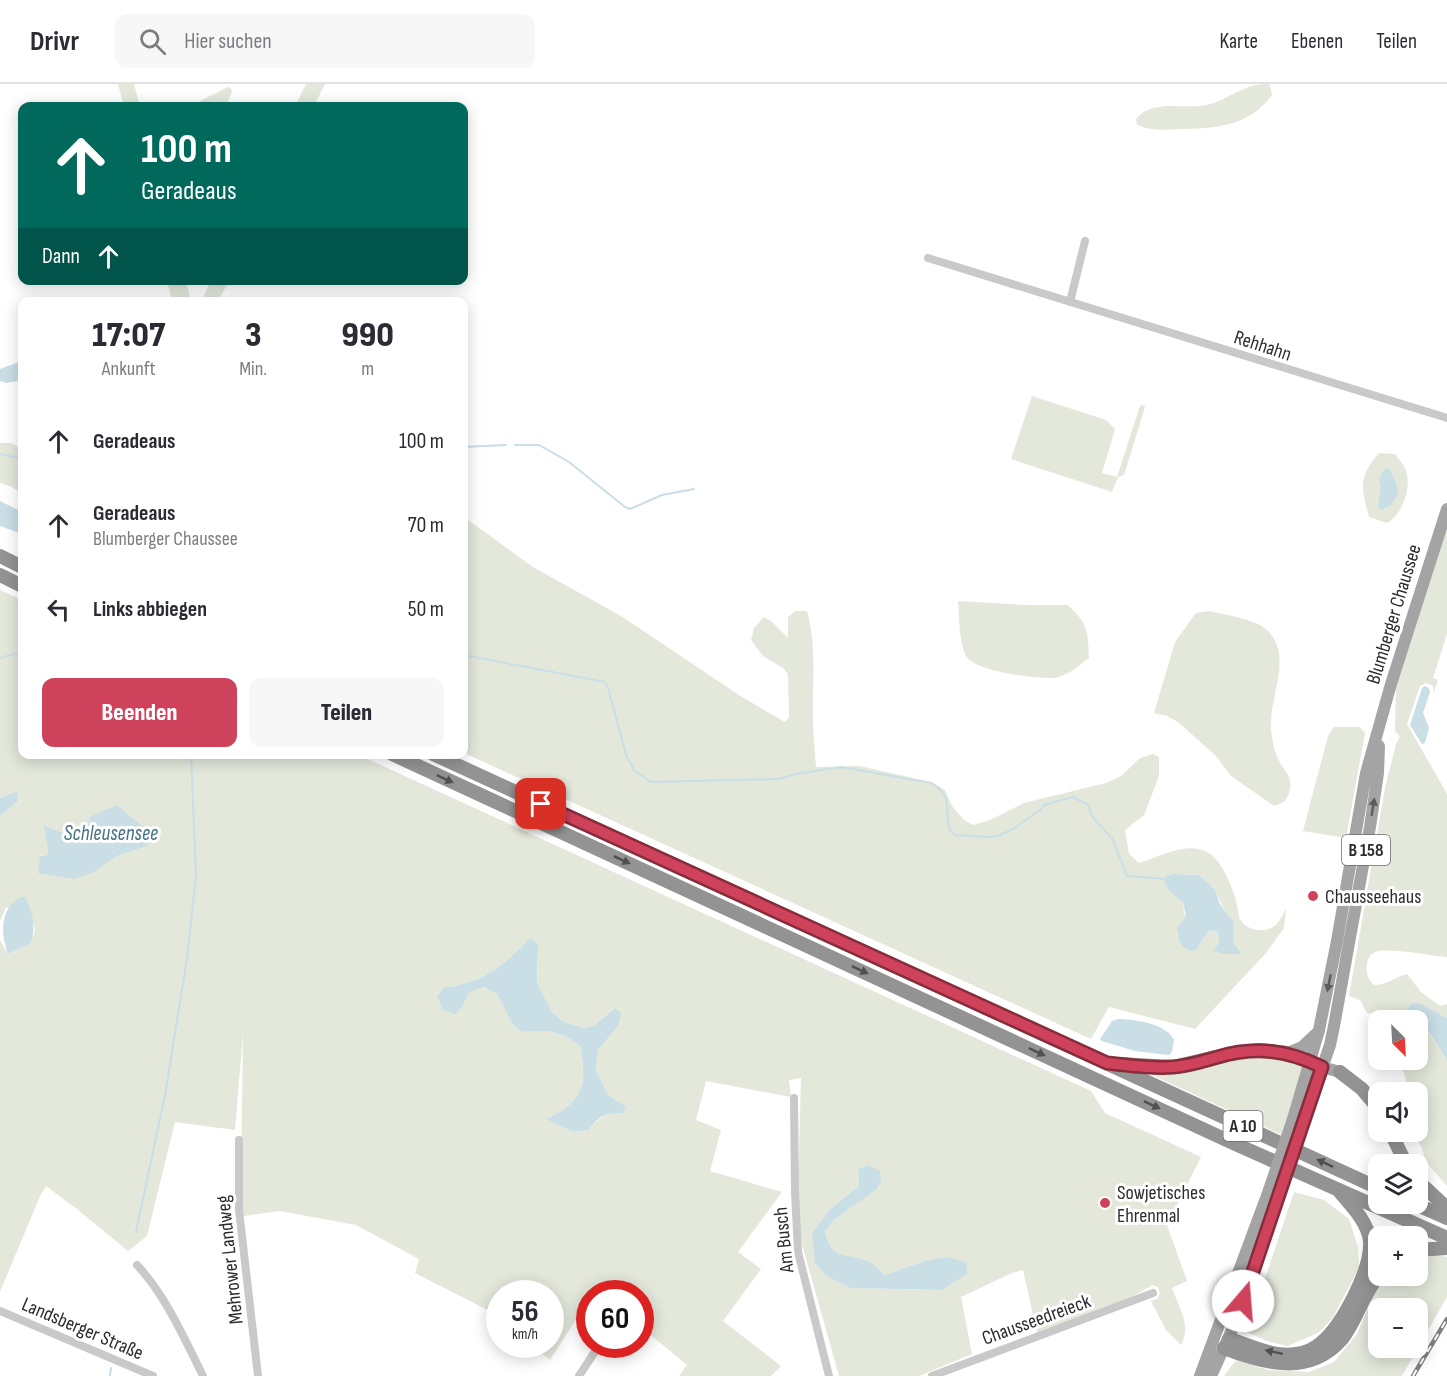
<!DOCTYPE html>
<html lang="de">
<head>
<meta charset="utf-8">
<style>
  body { margin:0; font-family:"Sofia Sans Condensed",sans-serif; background:#f7f7f7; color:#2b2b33; height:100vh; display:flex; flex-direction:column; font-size:22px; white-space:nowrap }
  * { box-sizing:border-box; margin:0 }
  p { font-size:20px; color:#7c7c81 }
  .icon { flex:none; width:33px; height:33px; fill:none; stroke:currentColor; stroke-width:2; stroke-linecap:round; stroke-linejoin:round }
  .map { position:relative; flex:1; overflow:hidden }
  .panel { position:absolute; left:18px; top:213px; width:450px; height:462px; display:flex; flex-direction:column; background:#fff; border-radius:12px; box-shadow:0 3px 15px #0003 }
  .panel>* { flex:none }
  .guide { position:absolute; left:18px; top:18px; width:450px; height:183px; border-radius:12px; box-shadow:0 3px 15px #0003; background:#00695c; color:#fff; overflow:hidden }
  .needle { width:39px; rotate:156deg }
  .buttons { position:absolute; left:1368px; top:926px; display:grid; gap:12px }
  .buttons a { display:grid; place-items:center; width:60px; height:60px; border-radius:12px; background:#fff; box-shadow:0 3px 15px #0003; font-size:30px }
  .speed { position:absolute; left:486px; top:1196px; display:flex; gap:12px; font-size:30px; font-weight:700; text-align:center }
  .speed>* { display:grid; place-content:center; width:78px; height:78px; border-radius:50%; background:#fff; box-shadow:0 3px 15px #0003; line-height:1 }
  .speed small { font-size:15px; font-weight:400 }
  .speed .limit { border:9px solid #d22; background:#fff; color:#111 }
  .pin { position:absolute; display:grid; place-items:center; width:51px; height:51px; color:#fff; margin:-26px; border-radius:12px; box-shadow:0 3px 9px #0006 }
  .me { position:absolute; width:66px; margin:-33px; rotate:18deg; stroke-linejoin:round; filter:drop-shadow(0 0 4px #0008) }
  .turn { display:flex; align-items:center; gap:21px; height:126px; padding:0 24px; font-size:27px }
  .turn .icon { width:78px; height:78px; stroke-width:2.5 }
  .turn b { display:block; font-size:42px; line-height:51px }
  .then { display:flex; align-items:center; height:57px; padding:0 24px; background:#0003; gap:12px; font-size:22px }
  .eta { display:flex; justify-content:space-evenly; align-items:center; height:102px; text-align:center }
  .eta b { font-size:36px; font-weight:800; line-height:42px }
  .button { display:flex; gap:12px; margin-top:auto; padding:12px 24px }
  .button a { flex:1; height:69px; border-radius:12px; background:#ce435b; color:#fff; font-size:24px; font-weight:800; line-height:69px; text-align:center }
  .button a+a { background:#f7f7f7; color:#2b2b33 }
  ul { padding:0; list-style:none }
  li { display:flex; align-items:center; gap:18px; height:84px; padding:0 24px }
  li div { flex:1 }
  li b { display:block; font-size:22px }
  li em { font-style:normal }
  header { display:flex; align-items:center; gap:36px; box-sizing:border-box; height:84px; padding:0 30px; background:#fff; border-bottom:2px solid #e1e1e2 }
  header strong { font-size:28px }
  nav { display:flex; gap:33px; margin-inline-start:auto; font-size:21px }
  .search { width:420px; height:54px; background:#f7f7f7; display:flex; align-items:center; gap:15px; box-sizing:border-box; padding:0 21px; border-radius:12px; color:#7c7c81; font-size:22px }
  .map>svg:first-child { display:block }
  .green { fill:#e3e8db; fill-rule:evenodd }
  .water { fill:#cadee6 }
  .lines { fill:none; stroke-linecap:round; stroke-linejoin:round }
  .stream { stroke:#cadee6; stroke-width:2 }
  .street { stroke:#c9c9c9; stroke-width:8 }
  .primary { stroke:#a4a4a4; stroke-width:12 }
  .highway { stroke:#939393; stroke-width:14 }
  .rail-casing { stroke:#818181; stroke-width:4.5 }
  .rail { stroke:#fff; stroke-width:2; stroke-dasharray:7; stroke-linecap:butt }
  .primary-bridge { stroke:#a4a4a4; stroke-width:12 }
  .oneway { fill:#505050 }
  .oneway2 { fill:#5c5c5c }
  .route-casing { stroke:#862c3b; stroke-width:15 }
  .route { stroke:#ce435b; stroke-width:10 }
  .poi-dot { fill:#ce435b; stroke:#fff; stroke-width:2 }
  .labels { text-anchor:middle; stroke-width:6; stroke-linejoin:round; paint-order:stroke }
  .shield { fill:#fff; stroke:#6b6b6b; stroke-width:1.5 }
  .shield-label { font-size:18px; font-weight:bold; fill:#2c2c2c }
  .street-label { font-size:20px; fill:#2c2c2c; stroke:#fff }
  .poi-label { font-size:20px; fill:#2c2c2c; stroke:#fff; text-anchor:start }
  .water-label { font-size:21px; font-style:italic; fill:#457183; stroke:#fff }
</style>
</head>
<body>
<header>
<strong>Drivr</strong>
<div class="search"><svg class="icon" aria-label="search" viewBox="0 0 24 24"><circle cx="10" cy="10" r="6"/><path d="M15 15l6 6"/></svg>Hier suchen</div>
<nav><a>Karte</a><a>Ebenen</a><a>Teilen</a></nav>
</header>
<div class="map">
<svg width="1447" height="1292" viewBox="0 0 1447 1292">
  <rect width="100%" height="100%" fill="#fff"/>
  <!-- green -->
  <path class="green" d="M118 0H134L140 22H124Z
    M306 0H325L314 22H295Z
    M1267 0 1270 1 1272 11C1250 42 1214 45 1179 45 1163 46 1152 47 1137 41L1136 35C1151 16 1179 24 1200 22 1225 20 1240 0 1267 0Z
    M228 3 231 4 232 8 226 22H212L213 19 210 18 201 22H190Z
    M167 197H186L191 217H172Z
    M211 197H229L218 217H201Z
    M1032 312 1106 336 1115 345 1102 389 1117 393 1140 322 1143 321 1145 323 1124 391 1118 393 1112 408 1011 375Z
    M0 359H11L22 365V410L12 403 0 399Z
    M1379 369 1395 370C1399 375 1404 381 1406 387 1412 403 1402 431 1387 439L1369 433C1361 404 1358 393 1379 369Z
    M464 433 533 483 621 532 742 613 785 638 789 633 788 590 783 584 763 572 751 556 754 544 764 533 771 537 788 554V533L795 527H807C817 564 812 599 813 636 813 651 815 667 816 683L859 682 931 698 945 706 952 722 964 736 973 741 990 736 1024 719 1106 699 1121 692 1140 674 1153 670 1159 673V692L1144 731 1125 746 1129 770 1139 779C1157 774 1185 758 1205 767 1223 774 1235 809 1238 826 1239 830 1238 831 1240 835 1246 847 1266 850 1276 841 1280 837 1283 830 1286 825L1284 844 1266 869 1195 945 1109 923 1091 955 464 669ZM1174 790 1199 791 1216 808 1226 829 1233 858 1242 870 1216 863 1219 857 1218 848 1209 846 1196 866 1177 852V844L1186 832 1184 829 1183 819 1178 814Z
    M1447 446V550L1433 594 1438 596 1434 609 1433 602 1426 599 1420 602 1407 640 1447 710V873C1432 872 1388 863 1375 868 1370 870 1368 875 1367 879 1366 889 1367 894 1374 901 1387 901 1395 893 1407 890L1421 908 1440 922 1447 920V934L1421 920 1409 928 1417 933 1434 956 1447 977V1102L1426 1078 1421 1062 1410 1047H1418V1008H1406V997L1400 975H1418V936H1391L1390 929H1367L1360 916 1349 912 1385 704 1396 660 1400 653 1395 647 1396 601 1437 468Z
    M0 506 22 516V670L359 671 1091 1007 1105 1029 1201 1073 1167 1141 1187 1197 1172 1204C1179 1225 1192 1240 1181 1261L1166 1246 1151 1217 1157 1215 1160 1210 1158 1203 1152 1201 1134 1212 1037 1249 1023 1186 1012 1189 961 1213 972 1270 919 1292H839L797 1143 801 994 789 996 791 1013 706 997 696 1036 721 1046 710 1087 782 1108 738 1168 761 1185 723 1237 781 1282 771 1292H679L687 1281 641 1243 640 1209H590L589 1221 586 1220 550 1276 529 1260H550V1209H500L499 1232 415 1189 419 1175 356 1141 280 1127 243 1132 241 1099 243 949 235 1046 175 1038 147 1152 128 1167 77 1125 46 1102 40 1112 0 1208V856L8 870 31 859 35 846 33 837 6 823 0 837V732L18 717 16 707 0 714ZM87 743 148 762 117 772 96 787 40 772 47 771 48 765ZM530 855 538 879 537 899 553 929 564 938 584 944 595 941 613 924 618 942 598 966 596 987 608 1011 626 1022C611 1028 599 1032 589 1046L573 1048 547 1035C554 1031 565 1027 571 1021 588 1005 583 981 580 962 559 945 547 947 522 948L512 940 497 910 482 903 470 908 462 923 445 903C480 900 507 880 530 855ZM858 1086 876 1106 834 1136 825 1147C834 1181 847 1167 870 1178 875 1180 880 1187 885 1191L924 1177 941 1206 850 1204 826 1192 815 1179 829 1126 859 1102Z
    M958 517 1026 521H1067C1088 538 1088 548 1089 574 1079 582 1066 593 1053 594 1035 595 974 587 966 572 958 556 960 534 958 517Z
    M1209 527C1225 531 1258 535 1269 548 1291 573 1272 608 1271 637 1270 649 1274 666 1279 677 1284 686 1293 694 1290 706 1289 710 1286 715 1284 718L1274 722 1231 692 1215 671 1178 638 1167 632 1154 629 1175 558 1196 529Z
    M1334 643H1360L1365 649 1346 754 1303 747 1328 652Z
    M1274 970 1306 981 1282 1051 1139 985Z
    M1294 1108 1324 1116 1349 1135 1358 1163 1359 1184 1332 1235 1318 1249 1287 1262 1267 1257 1247 1248Z
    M1437 1171 1447 1173V1213L1402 1292H1224L1236 1276 1268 1286 1309 1288 1334 1278 1357 1250 1378 1200 1389 1191H1418V1175ZM1378 1224H1418V1263H1378Z"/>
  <!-- water -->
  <path class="water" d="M22 277V296L6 299 0 297V285Z
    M1389 384 1397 401 1398 411 1390 422 1381 426 1378 422 1381 403 1379 395 1384 386Z
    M0 417 22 428V450L0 442Z
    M1425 602 1429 604 1430 608 1423 629 1429 644 1425 659 1422 660 1410 641 1422 604Z
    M17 707 18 717 0 732V714Z
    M117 721 148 747V762L117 772 96 787 75 795 38 789 40 772 47 771 48 765 44 742 64 749 67 755 87 743 90 733Z
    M1174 790 1199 791 1210 801 1216 808 1220 820 1234 839 1233 858 1242 870H1225L1214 867 1219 857 1218 848 1209 846 1196 866 1190 867C1180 862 1177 855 1177 844L1186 832 1183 819 1170 807 1164 799 1166 792Z
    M21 813H25C33 829 36 842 31 859L8 870C0 850 0 823 21 813Z
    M530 854 538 860 537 899 553 929 564 938 584 944 595 941 614 924 621 929 618 942 598 966 596 987 608 1011 626 1022 623 1029C605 1029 600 1031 589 1046L573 1048 546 1035C585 1018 587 1000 580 962 559 945 547 947 522 948L512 940 497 910 483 903 470 908 462 923 455 930 443 926 437 912 445 903C480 900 507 880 530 854Z
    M1413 919 1421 920 1447 934V977C1437 960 1426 940 1409 928L1408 924Z
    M1118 935C1135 935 1167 940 1174 956L1172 968 1169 971 1135 967 1102 957 1100 955 1112 937Z
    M867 1081 880 1087 881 1097 876 1106 834 1136 825 1147C833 1180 847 1167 870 1178 875 1180 880 1187 885 1191L924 1177 948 1173 967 1179V1190L942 1206 850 1204 826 1192 815 1179 812 1150 829 1126 859 1102 858 1086Z"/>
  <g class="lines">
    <!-- stream -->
    <path class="stream" d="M515 361H539L569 378 625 423 630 425 662 411 694 405
      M464 363 506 361
      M0 370 22 375
      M464 571 605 598 608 604 626 671 635 687 651 698 778 695 796 690 841 683 931 699C960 715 938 739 955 751L987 753 998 752 1013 745 1040 726 1044 721 1073 713 1088 721 1092 732 1113 756 1127 792 1165 795
      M0 574 22 568
      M136 1148 165 1011 187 875 196 792 191 670
      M110 1292 111 1284"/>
    <!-- street -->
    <path class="street" d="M928 174 1447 334
      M1070 218 1085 157
      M794 1014 795 1108 798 1168 829 1292
      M239 1056V1126L258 1292
      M137 1181C166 1212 184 1254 203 1292
      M0 1227 153 1292
      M579 1292 600 1260
      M932 1292 1153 1209"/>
    <!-- primary -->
    <path class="primary" d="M1288 969 1322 983 1340 988
      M1288 969 1302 963 1319 947
      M1293 1035 1319 946 1337 857 1366 689 1391 600 1447 425
      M1303 1039 1330 961 1334 942 1370 743 1378 689 1379 662
      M1200 1292 1269 1106
      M1211 1292 1237 1235 1279 1109"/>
    <!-- highway -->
    <path class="highway" d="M0 472 22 483
      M0 491 22 502
      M392 670 1233 1059 1447 1154
      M433 670 1378 1104
      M1119 980 1173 983 1237 968 1259 966 1288 969
      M1340 988 1362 1005 1378 1024
      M1390 1047 1406 1080
      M1418 1097 1447 1124
      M1413 1119 1447 1134
      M1418 1166 1447 1164
      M1229 1255C1250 1261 1273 1274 1296 1270 1305 1269 1314 1265 1321 1259 1342 1242 1372 1185 1370 1157 1368 1138 1351 1121 1339 1107
      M1224 1264C1265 1280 1310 1292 1342 1255 1357 1235 1363 1210 1379 1191"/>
    <!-- rail casing -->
    <g class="rail-casing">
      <path id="rail" d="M1413 1292 1447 1235"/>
    </g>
    <!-- rail -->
    <use href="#rail" class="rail"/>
    <!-- primary-bridge -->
    <path class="primary-bridge" d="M1269 1106 1293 1035
      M1279 1109 1303 1039"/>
  </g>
  <!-- one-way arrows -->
  <defs><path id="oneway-solid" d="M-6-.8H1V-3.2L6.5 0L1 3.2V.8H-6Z" transform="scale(1.5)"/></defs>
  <g class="oneway">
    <use href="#oneway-solid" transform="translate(445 695) rotate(25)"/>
    <use href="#oneway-solid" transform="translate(622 776) rotate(25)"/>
    <use href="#oneway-solid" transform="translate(860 886) rotate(25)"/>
    <use href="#oneway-solid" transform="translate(1037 968) rotate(25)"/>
    <use href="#oneway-solid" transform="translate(1152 1021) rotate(25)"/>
    <use href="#oneway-solid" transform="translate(1325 1079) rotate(-155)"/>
    <use href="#oneway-solid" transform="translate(1274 1268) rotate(-168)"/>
  </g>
  <g class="oneway2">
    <use href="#oneway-solid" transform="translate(1373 723) rotate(-81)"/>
    <use href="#oneway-solid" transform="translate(1329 899) rotate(101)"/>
  </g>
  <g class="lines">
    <!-- route casing -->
    <g class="route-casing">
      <path id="route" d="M541 720 1107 979C1129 981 1151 985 1173 983 1188 982 1203 977 1218 973 1256 962 1287 966 1322 983L1243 1217"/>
    </g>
    <!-- route -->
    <use href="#route" class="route"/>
  </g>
  <!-- markers -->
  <g class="poi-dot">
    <circle cx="1313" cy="812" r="6"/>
    <circle cx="1105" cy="1119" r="6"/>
  </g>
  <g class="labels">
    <!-- shield labels -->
    <g class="shield">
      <rect x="1342" y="751" width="48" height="30" rx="4.5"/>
      <rect x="1223.5" y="1027" width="39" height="30" rx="4.5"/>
    </g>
    <g class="shield-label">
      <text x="1366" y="772">B 158</text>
      <text x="1243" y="1048">A 10</text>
    </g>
    <!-- street labels -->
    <g class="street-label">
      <text transform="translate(1263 261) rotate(18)" y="7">Rehhahn</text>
      <text transform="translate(1393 530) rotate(-73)" y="7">Blumberger Chaussee</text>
      <text transform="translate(783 1156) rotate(-96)" y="7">Am Busch</text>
      <text transform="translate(229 1176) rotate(-96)" y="7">Mehrower Landweg</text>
      <text transform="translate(1036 1235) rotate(-20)" y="7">Chausseedreieck</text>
      <text transform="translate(83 1244) rotate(23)" y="7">Landsberger Straße</text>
    </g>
    <!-- poi labels -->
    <g class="poi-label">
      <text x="1325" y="819">Chausseehaus</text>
      <text x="1117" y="1115">Sowjetisches<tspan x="1117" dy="23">Ehrenmal</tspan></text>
    </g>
    <!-- water labels -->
    <g class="water-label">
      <text x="111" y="756">Schleusensee</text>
    </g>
  </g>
</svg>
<div class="buttons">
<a><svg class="needle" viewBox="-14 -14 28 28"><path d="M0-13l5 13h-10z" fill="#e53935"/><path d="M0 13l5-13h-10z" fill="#7c7c81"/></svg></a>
<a><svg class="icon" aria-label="sound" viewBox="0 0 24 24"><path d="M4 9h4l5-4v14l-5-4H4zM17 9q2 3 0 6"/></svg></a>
<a><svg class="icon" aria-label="layers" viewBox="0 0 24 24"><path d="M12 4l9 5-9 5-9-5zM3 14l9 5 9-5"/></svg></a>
<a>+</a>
<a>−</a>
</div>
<div class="speed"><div>56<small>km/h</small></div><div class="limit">60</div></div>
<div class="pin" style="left:541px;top:720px;background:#d93025"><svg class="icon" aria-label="arrive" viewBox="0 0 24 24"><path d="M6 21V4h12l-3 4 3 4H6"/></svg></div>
<svg class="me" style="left:1243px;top:1217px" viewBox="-20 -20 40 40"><circle r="19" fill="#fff"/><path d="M0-13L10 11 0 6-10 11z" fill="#ce435b"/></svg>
<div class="guide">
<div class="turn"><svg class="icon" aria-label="ahead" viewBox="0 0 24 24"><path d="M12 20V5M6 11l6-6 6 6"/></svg><div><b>100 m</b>Geradeaus</div></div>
<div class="then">Dann<svg class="icon" aria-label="ahead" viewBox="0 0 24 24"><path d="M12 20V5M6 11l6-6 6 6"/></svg></div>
</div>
<section class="panel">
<div class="eta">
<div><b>17:07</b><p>Ankunft</p></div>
<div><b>3</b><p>Min.</p></div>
<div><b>990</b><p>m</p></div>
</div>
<ul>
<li><svg class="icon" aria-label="ahead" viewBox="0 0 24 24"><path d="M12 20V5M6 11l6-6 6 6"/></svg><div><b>Geradeaus</b></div><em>100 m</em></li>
<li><svg class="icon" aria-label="ahead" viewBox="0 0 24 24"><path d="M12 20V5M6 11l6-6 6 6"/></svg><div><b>Geradeaus</b><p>Blumberger Chaussee</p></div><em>70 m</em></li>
<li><svg class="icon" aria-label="left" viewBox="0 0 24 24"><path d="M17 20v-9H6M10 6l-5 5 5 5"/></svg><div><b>Links abbiegen</b></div><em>50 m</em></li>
</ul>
<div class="button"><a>Beenden</a><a>Teilen</a></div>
</section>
</div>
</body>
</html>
